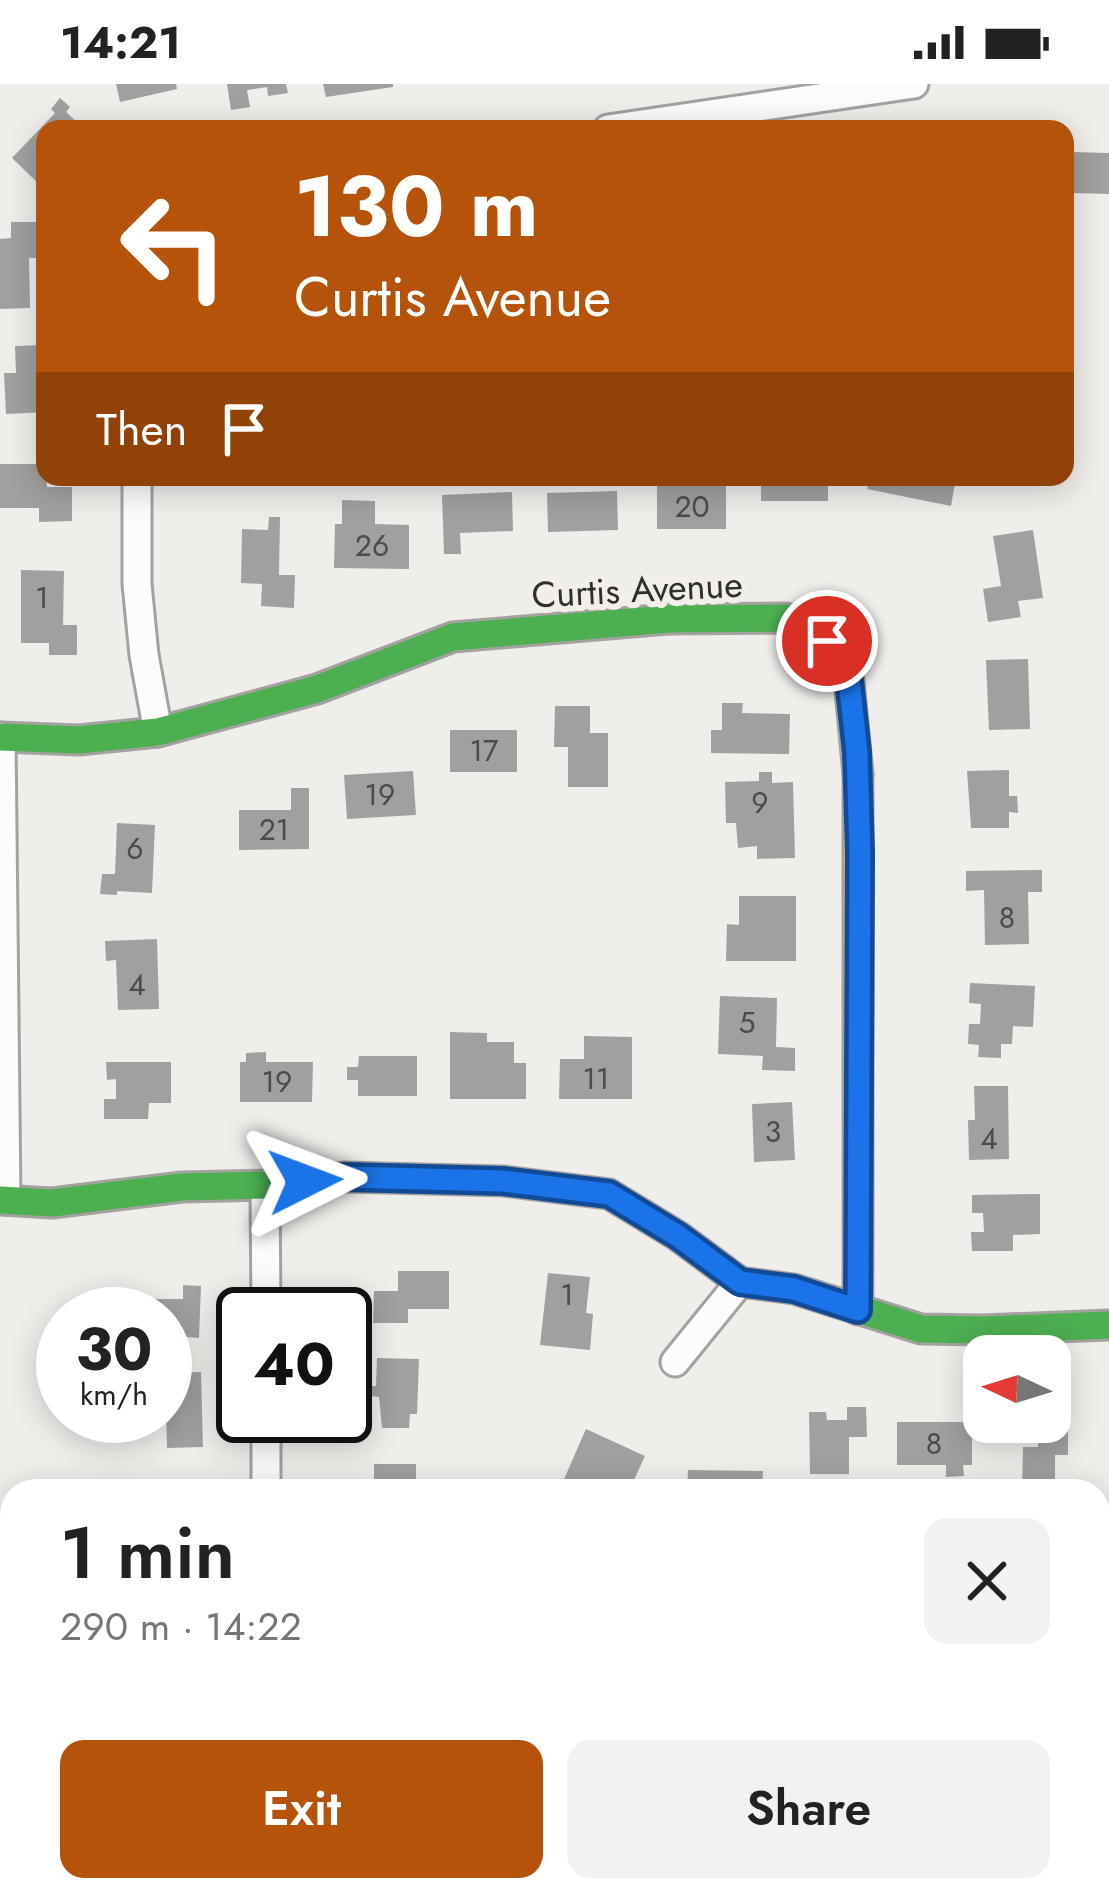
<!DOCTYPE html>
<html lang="en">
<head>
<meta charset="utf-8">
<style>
  body { margin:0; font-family:Jost,sans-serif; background:#f2f2f2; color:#222; height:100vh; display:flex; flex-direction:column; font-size:45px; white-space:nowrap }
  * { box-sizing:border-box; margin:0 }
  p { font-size:39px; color:#767676 }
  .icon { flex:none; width:66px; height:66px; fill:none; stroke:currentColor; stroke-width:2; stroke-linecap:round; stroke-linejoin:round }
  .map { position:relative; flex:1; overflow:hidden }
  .sheet { position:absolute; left:0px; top:1395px; width:1110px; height:423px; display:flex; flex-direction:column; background:#fff; border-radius:36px 36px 0 0; box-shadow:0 6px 30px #0003 }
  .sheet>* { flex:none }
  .hud { position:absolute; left:36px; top:36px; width:1038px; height:366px; border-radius:24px; box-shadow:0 6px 30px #0003; background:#b45309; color:#fff; overflow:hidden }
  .needle { width:78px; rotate:274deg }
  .buttons { position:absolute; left:963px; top:1251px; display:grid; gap:24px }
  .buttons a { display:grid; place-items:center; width:108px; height:108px; border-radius:24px; background:#fff; box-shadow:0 6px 30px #0003; font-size:60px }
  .speed { position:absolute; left:36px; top:1203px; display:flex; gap:24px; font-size:60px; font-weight:700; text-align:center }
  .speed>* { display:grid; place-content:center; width:156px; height:156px; border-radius:50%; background:#fff; box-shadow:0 6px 30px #0003; line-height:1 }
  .speed small { font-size:30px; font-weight:400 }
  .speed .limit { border:6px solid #111; border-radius:18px; background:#fff; color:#111 }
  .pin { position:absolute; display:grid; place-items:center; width:102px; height:102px; color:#fff; margin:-51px; border:6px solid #fff; border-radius:50%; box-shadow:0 3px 12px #0007 }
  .me { position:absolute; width:132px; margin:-66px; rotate:87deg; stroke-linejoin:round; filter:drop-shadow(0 0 9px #0008) }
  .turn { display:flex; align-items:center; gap:42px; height:252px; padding:0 60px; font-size:54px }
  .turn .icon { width:156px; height:156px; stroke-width:2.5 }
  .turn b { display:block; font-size:84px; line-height:102px }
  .then { display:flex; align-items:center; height:114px; padding:0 60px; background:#0003; gap:24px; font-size:45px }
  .round { display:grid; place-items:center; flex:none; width:126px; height:126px; border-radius:24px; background:#f2f2f2 }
  .head { display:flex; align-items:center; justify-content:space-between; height:204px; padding:0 60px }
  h1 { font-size:72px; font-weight:600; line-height:90px }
  .action { display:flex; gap:24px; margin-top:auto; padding:24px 60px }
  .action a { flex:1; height:138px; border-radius:24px; background:#b45309; color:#fff; font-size:48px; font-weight:600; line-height:138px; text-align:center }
  .action a+a { background:#f2f2f2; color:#222 }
  .status { display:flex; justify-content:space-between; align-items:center; height:84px; padding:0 60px; background:#fff; direction:ltr }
  .status svg { height:33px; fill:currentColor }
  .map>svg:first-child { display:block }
  .building { fill:#a2a09f }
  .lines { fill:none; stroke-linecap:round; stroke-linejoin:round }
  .street-casing { stroke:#a4a2a0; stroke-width:33 }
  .fast-casing { stroke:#a4a2a0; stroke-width:33 }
  .slow-casing { stroke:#a4a2a0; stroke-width:33 }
  .street { stroke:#fdfcfc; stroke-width:27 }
  .fast { stroke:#4caf50; stroke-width:27 }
  .slow { stroke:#ffc107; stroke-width:27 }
  .route-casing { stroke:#114b97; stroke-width:30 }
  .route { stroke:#1a73e8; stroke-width:21 }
  .labels { text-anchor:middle; stroke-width:12; stroke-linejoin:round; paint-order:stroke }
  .number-label { font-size:30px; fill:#4c4b4a }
  .street-label { font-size:36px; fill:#302f2d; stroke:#f2eee9 }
</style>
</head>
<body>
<div class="status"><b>14:21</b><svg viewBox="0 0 49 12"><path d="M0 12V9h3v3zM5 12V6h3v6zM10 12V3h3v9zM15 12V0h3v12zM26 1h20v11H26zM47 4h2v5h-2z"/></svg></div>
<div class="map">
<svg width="1109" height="1816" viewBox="0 0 1109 1816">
  <rect width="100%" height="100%" fill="#f0eeeb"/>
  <!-- building -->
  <path class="building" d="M116 0H176L177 5 120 18Z
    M227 0H286L288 9 268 12 267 3 247 6 250 23 231 26Z
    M323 0H393V3L326 13Z
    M60 14 70 23 66 28 84 45H45V98L41 102 12 74 55 29 51 25Z
    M1073 68 1109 69V110L1072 109Z
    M11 138H42V174H29L30 224 0 225V155L11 154Z
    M45 261V328L6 330 4 289H16L15 262Z
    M0 380H45L47 403H72V437L39 438V424H0Z
    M761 393H828V417H761Z
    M870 393H956L951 422 867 405Z
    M657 401H726V445H657Z
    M617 407 618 446 548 448 547 409Z
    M512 408 513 447 460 449 461 470H444L442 411Z
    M342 416 375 417V440L409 441V485L334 484 335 440H342Z
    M269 433H280L279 491H295L294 524 261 522 262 500 241 499 242 445 268 446Z
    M1033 446 1043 514 1018 517 1021 533 988 538 983 505 1001 502 993 452Z
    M21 486 64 487 63 541H77V571H49V559H21Z
    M1028 575 1030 645 989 646 986 576Z
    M722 619H743L742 629 790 630 789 670 711 669V646H722Z
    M555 622H590V649H608V703H568V663H554Z
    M450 646H517V688H450Z
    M1009 686V712H1017L1018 729 1009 728V744H971L967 687Z
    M413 687 416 731 347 735 344 691Z
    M759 688H772V699L793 698 795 774 757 775V762L738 764 736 739H726L725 698 759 697Z
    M291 704H309V765L239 766V726H291Z
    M117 739 155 741 152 809 117 807V811L100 810 102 790H115Z
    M1042 786V808H1028L1029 860 985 861 984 806 966 807V787Z
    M739 812H796V877H726L727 840 739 841Z
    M157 855 159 925 118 926 116 876 106 877 105 857Z
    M970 899 1035 902 1033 943 1013 942 1012 960H1001V974L978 973 979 961 968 960 969 940H980L981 920 969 919Z
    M720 912 777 914 776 963 795 964V987L762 986 763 972 718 970Z
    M450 948 487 949V958H514V979H526V1015H450Z
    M584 952 632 953V1015H559L560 975H584Z
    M266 968V978H313L312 1018H240V978H246V969Z
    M359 972H417V1012H358V996H347V983H358Z
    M106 978H171V1019H149L148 1035H104V1015H116V995L107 996Z
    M974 1002H1008L1009 1075 969 1076 968 1036H975Z
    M792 1018 795 1076 754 1078 752 1020Z
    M1040 1110V1150L1013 1151V1167H972L971 1148H984L983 1129H972V1111Z
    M398 1187H449V1225H408V1239H373L374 1207H398Z
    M548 1189 590 1193 586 1229 593 1230 590 1266 540 1261Z
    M183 1201 201 1202 199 1254 186 1253V1264H167L165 1230H134V1215H183Z
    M377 1274 419 1275 417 1330H410L409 1344H382L379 1313 370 1312V1302H376Z
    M201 1288 203 1363 167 1364 165 1289Z
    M847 1323H866L867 1353H849V1390H810L809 1328H826L827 1336H847Z
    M897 1338H972V1381H963L964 1392 946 1393V1381H897Z
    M1038 1338H1068V1371H1055V1395H1059V1407H1022L1023 1363H1038Z
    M586 1345 645 1372 629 1407H620L598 1397 594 1407H572L561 1402Z
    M374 1380H416V1407H374Z
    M688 1386 763 1387 762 1407H687Z
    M1098 1572H1109V1627H1098Z
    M383 1806H424V1816H383Z
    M477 1806H549L550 1816H478Z
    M902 1806H976L977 1816H903Z
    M1006 1806H1081V1816H1006Z
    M798 1809 872 1811V1816H798Z
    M591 1810H655V1816H591Z"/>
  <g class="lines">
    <!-- street casing -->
    <g class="street-casing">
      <path id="street" d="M608 45 914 0
        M137 393V500L144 571 158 648
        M1 653 6 1116
        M265 1101 266 1230
        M675 1278 740 1198
        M266 1332V1407
        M1098 1705H1109
        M270 1806V1816"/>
    </g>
    <!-- fast casing -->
    <g class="fast-casing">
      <path id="fast" d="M0 653 79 656 158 648 317 605 453 553 668 535 786 534 827 557 848 587 858 690
        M0 1116 52 1119 182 1103 265 1101 345 1093 503 1097 609 1110 678 1152 740 1198 794 1205 921 1245 983 1246 1109 1241"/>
    </g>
    <!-- slow casing -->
    <g class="slow-casing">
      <path id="slow" d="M858 1226V690"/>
    </g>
    <!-- street -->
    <use href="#street" class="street"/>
    <!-- fast -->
    <use href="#fast" class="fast"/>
    <!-- slow -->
    <use href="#slow" class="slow"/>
  </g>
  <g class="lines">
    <!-- route casing -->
    <g class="route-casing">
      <path id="route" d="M305 1097 345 1093 503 1097 609 1110 678 1152 740 1198 794 1205 858 1226 860 769 857 668 848 587 827 557"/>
    </g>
    <!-- route -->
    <use href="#route" class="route"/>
  </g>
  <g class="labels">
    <!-- number labels -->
    <g class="number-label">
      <text x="692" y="433">20</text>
      <text x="372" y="472">26</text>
      <text x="42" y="524">1</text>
      <text x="484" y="677">17</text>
      <text x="380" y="721">19</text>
      <text x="760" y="729">9</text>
      <text x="274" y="756">21</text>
      <text x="135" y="775">6</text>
      <text x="1007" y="844">8</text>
      <text x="137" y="911">4</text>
      <text x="747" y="949">5</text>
      <text x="596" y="1005">11</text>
      <text x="277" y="1008">19</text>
      <text x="773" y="1058">3</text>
      <text x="989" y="1065">4</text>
      <text x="567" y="1221">1</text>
      <text x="934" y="1370">8</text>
    </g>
    <!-- street labels -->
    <g class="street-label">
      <text transform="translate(637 505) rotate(-3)" y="13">Curtis Avenue</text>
    </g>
  </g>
</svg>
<div class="buttons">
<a><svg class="needle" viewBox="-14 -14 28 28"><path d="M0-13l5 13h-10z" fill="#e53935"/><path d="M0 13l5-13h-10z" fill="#767676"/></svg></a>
</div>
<div class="speed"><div>30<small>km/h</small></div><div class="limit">40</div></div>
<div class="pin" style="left:827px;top:557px;background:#d93025"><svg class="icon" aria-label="arrive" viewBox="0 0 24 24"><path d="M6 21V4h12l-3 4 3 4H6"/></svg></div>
<svg class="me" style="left:305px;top:1097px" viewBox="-20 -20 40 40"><path d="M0-17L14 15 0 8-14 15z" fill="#1a73e8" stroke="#fff" stroke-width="4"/></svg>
<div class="hud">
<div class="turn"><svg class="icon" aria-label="left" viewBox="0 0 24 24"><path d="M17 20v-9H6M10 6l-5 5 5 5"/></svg><div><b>130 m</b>Curtis Avenue</div></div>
<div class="then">Then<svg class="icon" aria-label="arrive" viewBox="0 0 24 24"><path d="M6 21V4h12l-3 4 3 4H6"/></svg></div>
</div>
<section class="sheet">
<div class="head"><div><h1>1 min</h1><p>290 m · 14:22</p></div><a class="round"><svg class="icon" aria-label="close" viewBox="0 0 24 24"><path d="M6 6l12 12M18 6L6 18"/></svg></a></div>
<div class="action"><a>Exit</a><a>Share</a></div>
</section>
</div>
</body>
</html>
